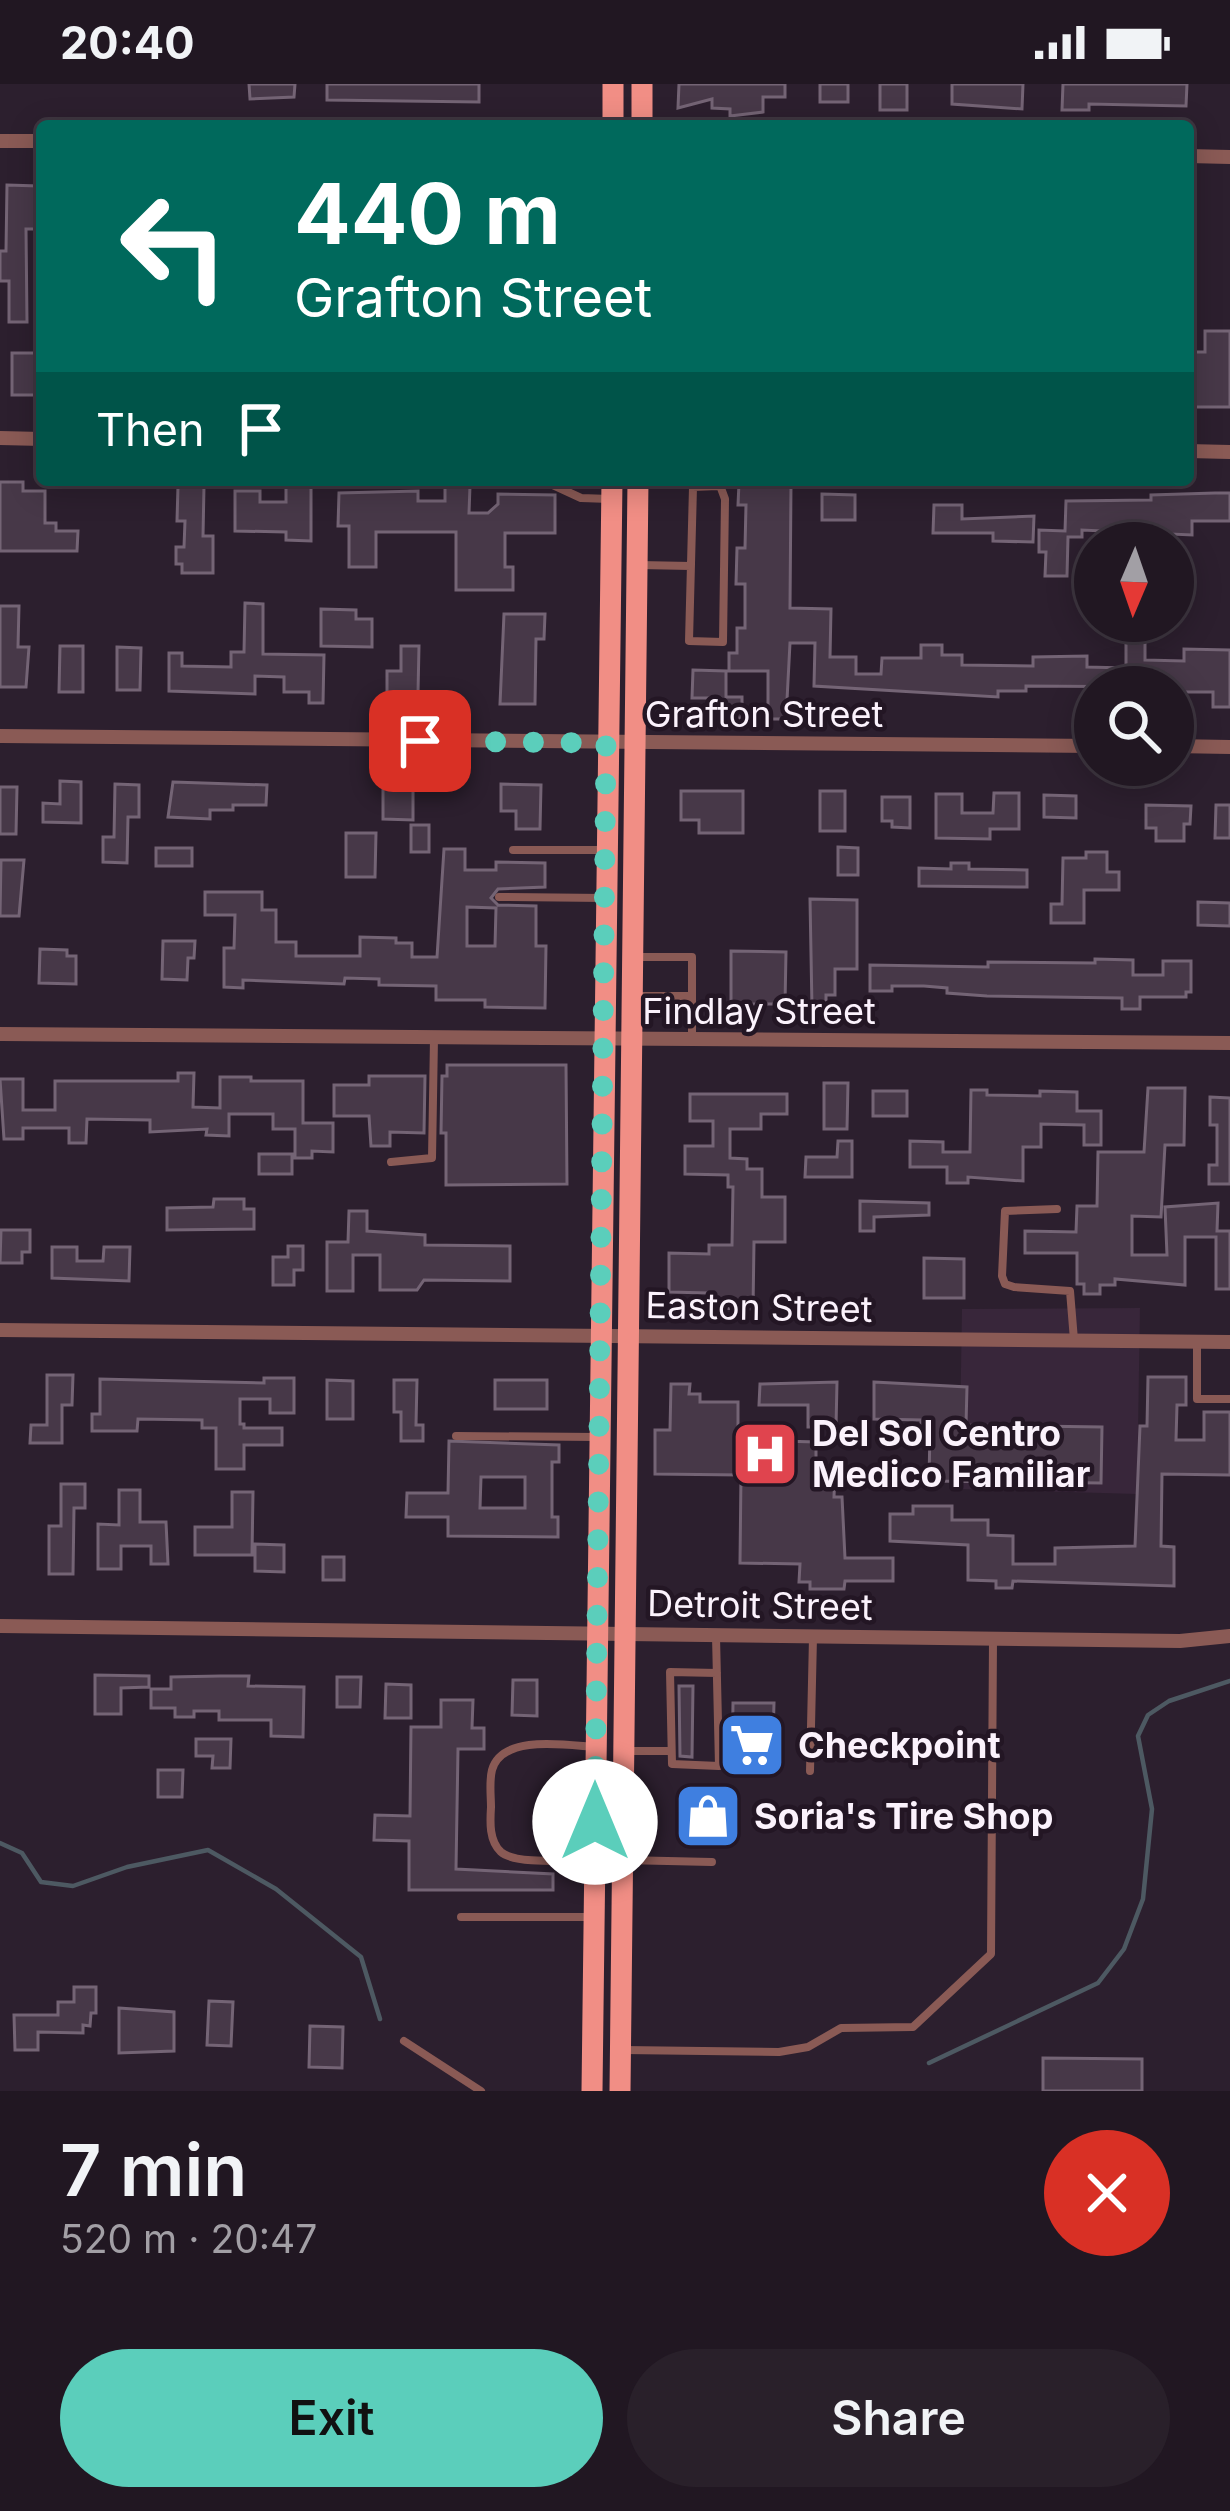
<!DOCTYPE html>
<html lang="en">
<head>
<meta charset="utf-8">
<style>
  body { margin:0; font-family:Inter,sans-serif; background:#29202a; color:#f1f3f6; height:100vh; display:flex; flex-direction:column; font-size:45px; white-space:nowrap }
  * { box-sizing:border-box; margin:0 }
  p { font-size:39px; color:#a29fa5 }
  .icon { flex:none; width:66px; height:66px; fill:none; stroke:currentColor; stroke-width:2; stroke-linecap:round; stroke-linejoin:round }
  .map { position:relative; height:2007px; overflow:hidden }
  .side { display:flex; flex-direction:column; background:#211722; flex:1 }
  .side>* { flex:none }
  .top-card { position:absolute; left:36px; top:36px; width:1158px; height:366px; border-radius:12px; box-shadow:0 6px 30px #0003,0 0 0 3px #3e3640; background:#00695c; color:#fff; overflow:hidden }
  .needle { width:78px; rotate:182deg }
  .fabs { position:absolute; left:1074px; top:438px; display:grid; gap:24px }
  .fabs a { display:grid; place-items:center; width:120px; height:120px; border-radius:50%; background:#211722; box-shadow:0 6px 30px #0003,0 0 0 3px #3e3640; font-size:60px }
  .pin { position:absolute; display:grid; place-items:center; width:102px; height:102px; color:#fff; margin:-51px; border-radius:24px; box-shadow:0 6px 18px #0006 }
  .me { position:absolute; width:132px; margin:-66px; rotate:0deg; stroke-linejoin:round; filter:drop-shadow(0 0 9px #0008) }
  .turn { display:flex; align-items:center; gap:42px; height:252px; padding:0 60px; font-size:54px }
  .turn .icon { width:156px; height:156px; stroke-width:2.5 }
  .turn b { display:block; font-size:84px; line-height:102px }
  .then { display:flex; align-items:center; height:114px; padding:0 60px; background:#0003; gap:24px; font-size:45px }
  .round { display:grid; place-items:center; flex:none; width:126px; height:126px; border-radius:63px; background:#29202a }
  .head { display:flex; align-items:center; justify-content:space-between; height:204px; padding:0 60px }
  h1 { font-size:72px; font-weight:600; line-height:90px }
  .action { display:flex; gap:24px; margin-top:auto; padding:24px 60px }
  .action a { flex:1; height:138px; border-radius:72px; background:#5bcebb; color:#111; font-size:48px; font-weight:600; line-height:138px; text-align:center }
  .action a+a { background:#29202a; color:#f1f3f6 }
  .status { display:flex; justify-content:space-between; align-items:center; height:84px; padding:0 60px; background:#211722; direction:ltr }
  .status svg { height:33px; fill:currentColor }
  .map>svg:first-child { display:block }
  .built { fill:#38263a }
  .lines { fill:none; stroke-linecap:round; stroke-linejoin:round }
  .stream { stroke:#4d5962; stroke-width:4.5 }
  .building { fill:#473848; stroke:#746475; stroke-width:3; fill-rule:evenodd }
  .service { stroke:#8a5a55; stroke-width:8 }
  .minor { stroke:#8a5a55; stroke-width:14 }
  .primary { stroke:#f18e85; stroke-width:21 }
  .route { stroke:#5bcebb; stroke-width:21; stroke-dasharray:0 37.8 }
  .labels { text-anchor:middle; stroke-width:9; stroke-linejoin:round; paint-order:stroke }
  .street-label { font-size:36px; fill:#fbf2fc; stroke:#231624 }
  .poi-label { font-size:36px; font-weight:bold; fill:#fbf2fc; stroke:#231624; text-anchor:start }
</style>
</head>
<body>
<div class="status"><b>20:40</b><svg viewBox="0 0 49 12"><path d="M0 12V9h3v3zM5 12V6h3v6zM10 12V3h3v9zM15 12V0h3v12zM26 1h20v11H26zM47 4h2v5h-2z"/></svg></div>
<div class="map">
<svg width="1230" height="2007" viewBox="0 0 1230 2007">
  <rect width="100%" height="100%" fill="#2c1f2e"/>
  <!-- built -->
  <path class="built" d="M1140 1224 1137 1410 959 1405 962 1225Z"/>
  <g class="lines">
    <!-- stream -->
    <path class="stream" d="M0 1759 22 1769 41 1798 73 1802 127 1783 208 1766 276 1805 361 1873 380 1935
      M929 1979 1098 1899 1124 1865 1143 1815 1152 1725 1138 1652 1148 1631 1169 1617 1230 1597"/>
  </g>
  <!-- building -->
  <path class="building" d="M249 0H295L294 13 250 15Z
    M327 0H479V18L327 16Z
    M679 0H785V13H763V28L730 32V25L712 24V15L678 24Z
    M820 0H848V18H820Z
    M880 0H907V26H880Z
    M952 0H1023L1022 25 952 20Z
    M1063 0H1187L1186 22 1089 20V26H1062Z
    M7 101 38 102 37 145H26L27 238H9V197H0V167H6Z
    M1205 247H1230V323H1192L1188 318V283H1192V268H1205Z
    M12 269H38V311H12Z
    M0 398H23V407H45V439H56V447H78L77 467H0Z
    M739 399 791 400 790 524 831 525 830 573H856V590H881L882 574H921V561H942V571H962V581L1033 582V573L1087 572V583L1126 584V546H1145V576L1184 577V565L1230 566V623H1213V608H1173V603L1026 602V607H998V613L814 602 815 559H790L786 635H768V587H729V569H737V544H745V500H736L737 464H745L746 421H738Z
    M445 401 470 402 469 429H488L498 420V410L555 411V449H505V483H513V506H456V448H376V483H349V442H338L339 409 418 407V417H445Z
    M178 402H204L203 452H213V489H182V480H176V463H184L185 437H177Z
    M286 403H311V457L286 456V448L235 447V407H260V418H286Z
    M1215 409H1230V437H1192V451L1082 446V453H1068L1067 492H1045L1046 468H1039V446L1065 447 1066 417 1151 416V411Z
    M822 410 855 411V436H822Z
    M934 421H962V435L1034 432 1033 458 993 457V449H933Z
    M245 519 263 520V570L324 571 323 619H309V608H284V593L255 592V610L169 607V569H182V582L231 583V568H244Z
    M0 522H19L18 563H29L26 603H0Z
    M321 525 356 526V535H372V563L321 562Z
    M504 530H545L544 555H536L535 620H500Z
    M60 562H83V608H59Z
    M401 562H419L418 609H387V587H401Z
    M117 563 141 564 140 606H117Z
    M693 586 726 587V613H742V634H720V614H692Z
    M60 697 81 698V739L43 738V719L60 720Z
    M173 698 267 701 266 721H233V726H210V735L168 733Z
    M115 700 139 701V733H128L127 779 103 778V753H114Z
    M501 700 541 701 540 745H516V727H501Z
    M383 701H413V736L383 735Z
    M0 703H17L16 750H0Z
    M681 707H743V749H699V736H681Z
    M820 707H845V747H820Z
    M994 709H1019V745H990V755L936 754V710H962V729H993Z
    M1044 711 1076 712V734L1044 733Z
    M882 713H910V744L892 743V737H882Z
    M1146 721 1191 722 1190 740H1184V757H1156V744H1146Z
    M1216 721H1230V754H1215Z
    M411 741H429V768H411Z
    M346 749H376L375 793H346Z
    M838 763 858 764V791H838Z
    M156 764H192V782H156Z
    M444 765H465V786H496V778L545 779V803L498 805 491 814 498 821 536 822V862H546L545 924 485 923V916H436V902L379 901V895L345 894 344 900 243 896V904L224 903V864H234L235 831H205V808H262V826H276V858H296V872H360V853L396 854V859H412V873H437ZM467 823 496 824 495 862H467Z
    M1086 768H1107V788H1119V806H1084V839H1051V820H1062L1063 774H1086Z
    M1 776H24L19 832H0Z
    M951 779H969V785L1027 786V803L919 802V784L951 785Z
    M810 815 857 816V885H835V911H826V924H812Z
    M1198 818 1230 819V842L1198 841Z
    M163 857H195L194 874H188L187 896 162 895Z
    M40 865 67 866V872H76V900L39 899Z
    M731 867 786 868 785 920H731Z
    M1095 875 1133 876V891H1163V877H1191V908H1186V913H1140V925H1122V914L987 912 947 909V904L924 902H892V907H870V881L988 883V878L1095 879Z
    M447 981H566L567 1100 446 1101V1049H441L442 992H447Z
    M178 989H194L193 1023 220 1024V993H251V997H303V1039H333V1068L312 1067V1074H295V1045H273V1030H229V1052L206 1051 207 1045 150 1048V1036L87 1035 86 1059H69V1044H23V1055H4L0 995H23V1026H55V997H178Z
    M369 992H425L424 1049 390 1048V1062H371L369 1032H334V1001H369Z
    M824 999H848L847 1045H824Z
    M1148 1004H1185L1184 1061H1165L1161 1133 1132 1132V1171H1167L1165 1123 1218 1119 1217 1147H1230V1205H1216V1153H1185V1201L1115 1195V1201H1100V1210H1084V1200H1077V1169H1025V1147L1076 1148 1077 1122H1097L1098 1068H1144Z
    M971 1006H987V1011L1040 1012V1007L1077 1008V1027H1101V1061H1084V1041L1041 1040V1063H1023V1097L968 1093V1099H947V1083H910V1057L943 1058V1068H970Z
    M873 1007H907V1032H873Z
    M690 1010H787V1030H761V1045H730V1074L747 1075V1085H762V1113H785V1158H754L753 1225 708 1224V1209L669 1208V1169L709 1170V1161H732L733 1103H728V1091L685 1090V1062H713V1037H690Z
    M1210 1013 1230 1014V1100H1209V1081H1217V1041H1210Z
    M838 1057H852V1093H805L806 1073H837Z
    M259 1070H292V1090H259Z
    M214 1115H244V1125H254V1145L167 1146V1124L213 1123Z
    M860 1117 929 1119V1131L874 1133V1147H860Z
    M349 1127H367V1147L425 1151V1161L510 1162V1197L424 1196 417 1206H380V1171H353V1207H327V1158H348Z
    M1 1146H30V1168H22V1179H0Z
    M288 1162H303V1186H294V1201H273V1173H288Z
    M52 1163H77V1177H103L104 1163H130L129 1197 52 1194Z
    M924 1174 964 1175V1214H924Z
    M47 1291H73L72 1321H62V1359H30L31 1341H47Z
    M1148 1293H1186V1321H1177L1176 1356H1204V1328H1230V1391L1162 1390 1161 1462 1174 1463V1502L1013 1497 1012 1504H996V1497L968 1496V1461L890 1457V1430H913V1422H952V1436H988V1451L1013 1452V1480H1055V1464L1135 1462 1140 1342H1147Z
    M264 1294H294V1329H270V1315H240V1340H244V1344H282V1361H244V1385H216V1344H202V1336L138 1335 137 1347H92V1330H100V1295L264 1299Z
    M327 1296 353 1297V1335H327Z
    M394 1296H417L416 1341H423V1357H401V1328H394Z
    M495 1296H547V1325H495Z
    M837 1298 836 1343H808V1321H759L760 1300Z
    M874 1298 967 1303 966 1341 1102 1343 1101 1399 929 1397 930 1345H921V1336L874 1335Z
    M671 1300H690L689 1310H700V1318H738V1347L781 1348V1357L816 1358V1386H835L834 1413H842L845 1474H893V1497H845L844 1505H810V1498H799L800 1480 740 1479 741 1391 655 1390V1346H670Z
    M449 1357 559 1361V1378H552V1433H558V1453L448 1452V1433H406L407 1409H448ZM481 1393H525V1424H480Z
    M61 1400H85V1424H74L73 1490H49V1442H61Z
    M119 1406H140V1438H166L168 1480H151V1462H121V1485H98V1440L119 1441Z
    M232 1408H253L252 1471H195V1443H232Z
    M255 1460 284 1461V1488L255 1487Z
    M323 1473H344V1496H323Z
    M95 1591 149 1592V1603L121 1604V1630H95Z
    M220 1592H249L248 1602 304 1603 303 1653 271 1652V1636H219V1627H194V1633H175V1624H151V1605H171V1593Z
    M337 1593H361L360 1623H337Z
    M513 1596H537V1632L512 1631Z
    M386 1600 411 1601V1634H385Z
    M679 1602H693L692 1673 680 1672Z
    M441 1616H473L472 1644H484V1665H458L456 1785 553 1790V1806H409V1757L374 1756 375 1731 410 1732 411 1643H441Z
    M733 1619H774L772 1691 732 1690Z
    M196 1655H231L230 1684H212L213 1672H196Z
    M158 1686H183L182 1713H158Z
    M681 1716 735 1718 734 1747 681 1745Z
    M74 1903H96V1929H91L90 1942 83 1941V1949L38 1948V1966H15L14 1931H58V1918H74Z
    M209 1917 233 1918 231 1962 207 1961Z
    M119 1924 174 1928V1967L119 1969Z
    M310 1942 343 1943 342 1984 309 1983Z
    M1043 1974 1142 1975V2007H1043Z"/>
  <g class="lines">
    <!-- service -->
    <path class="service" d="M542 396 581 414 610 415
      M718 396 725 415 723 558 689 557 693 403 718 402
      M639 481 691 482
      M513 766H604
      M499 813 605 814
      M638 873H692V954
      M634 912H692
      M391 1078 432 1074 434 954
      M1057 1125 1005 1127 1002 1192 1005 1200 1014 1203 1070 1207 1074 1256
      M1197 1259V1315H1230
      M456 1352 597 1353
      M716 1552 719 1682 672 1680 670 1588 717 1589
      M625 1667H671
      M810 1687 813 1553
      M623 1776 712 1778
      M593 1777C572 1776 516 1781 501 1768 489 1757 490 1738 491 1723 491 1712 489 1698 492 1686 502 1650 566 1661 594 1663
      M461 1833H593
      M404 1957 481 2007
      M623 1966 779 1968 808 1963 841 1944 913 1943 991 1870 993 1556"/>
    <!-- minor -->
    <path class="minor" d="M0 57H42
      M1188 72 1230 73
      M0 354 42 355
      M1188 367 1230 368
      M0 652 1095 662
      M1173 662 1230 663
      M0 950 1230 959
      M0 1246 1230 1258
      M0 1542 1180 1557 1230 1552"/>
    <!-- primary -->
    <path class="primary" d="M613 42V0
      M642 42V0
      M592 2007 612 396
      M620 2007 638 396"/>
  </g>
  <g class="lines">
    <!-- route -->
    <path class="route" d="M420 657 606 659 595 1738"/>
  </g>
  <!-- icons -->
  <defs>
    <g id="hospital-square" transform="scale(3.45)"><rect x="-9" y="-9" width="18" height="18" rx="4" fill="#e0444e" stroke="#231624"/><path d="M-5-5h3v3.5h4V-5h3V5h-3V1.5h-4V5h-3Z" fill="#fff"/></g>
    <g id="supermarket-square" transform="scale(3.45)"><rect x="-9" y="-9" width="18" height="18" rx="4" fill="#3f7fe0" stroke="#231624"/><path d="M-6-5.5h2.5l.6 2H6L4.5 2H-2.5L-4.4-4H-6ZM-1.5 3.2a1.3 1.3 0 1 0 .1 0ZM3 3.2a1.3 1.3 0 1 0 .1 0Z" fill="#fff"/></g>
    <g id="shop-square" transform="scale(3.45)"><rect x="-9" y="-9" width="18" height="18" rx="4" fill="#3f7fe0" stroke="#231624"/><path d="M-5-2.5h2.3a2.7 3.5 0 0 1 5.4 0H5L5.5 6h-11ZM-1.5-2.5h3a1.5 2.3 0 0 0-3 0Z" fill="#fff"/></g>
  </defs>
  <g fill-rule="evenodd">
    <use href="#hospital-square" x="765" y="1370"/>
    <use href="#supermarket-square" x="752" y="1661"/>
    <use href="#shop-square" x="708" y="1732"/>
  </g>
  <g class="labels">
    <!-- street labels -->
    <g class="street-label">
      <text x="764" y="643">Grafton Street</text>
      <text x="759" y="940">Findlay Street</text>
      <text transform="translate(759 1223) rotate(1)" y="13">Easton Street</text>
      <text transform="translate(760 1521) rotate(1)" y="13">Detroit Street</text>
    </g>
    <!-- poi labels -->
    <g class="poi-label">
      <text x="812" y="1362">Del Sol Centro<tspan x="812" dy="41">Medico Familiar</tspan></text>
      <text x="798" y="1674">Checkpoint</text>
      <text x="754" y="1745">Soria's Tire Shop</text>
    </g>
  </g>
</svg>
<div class="fabs">
<a><svg class="needle" viewBox="-14 -14 28 28"><path d="M0-13l5 13h-10z" fill="#e53935"/><path d="M0 13l5-13h-10z" fill="#a29fa5"/></svg></a>
<a><svg class="icon" aria-label="search" viewBox="0 0 24 24"><circle cx="10" cy="10" r="6"/><path d="M15 15l6 6"/></svg></a>
</div>
<div class="pin" style="left:420px;top:657px;background:#d93025"><svg class="icon" aria-label="arrive" viewBox="0 0 24 24"><path d="M6 21V4h12l-3 4 3 4H6"/></svg></div>
<svg class="me" style="left:595px;top:1738px" viewBox="-20 -20 40 40"><circle r="19" fill="#fff"/><path d="M0-13L10 11 0 6-10 11z" fill="#5bcebb"/></svg>
<div class="top-card">
<div class="turn"><svg class="icon" aria-label="left" viewBox="0 0 24 24"><path d="M17 20v-9H6M10 6l-5 5 5 5"/></svg><div><b>440 m</b>Grafton Street</div></div>
<div class="then">Then<svg class="icon" aria-label="arrive" viewBox="0 0 24 24"><path d="M6 21V4h12l-3 4 3 4H6"/></svg></div>
</div>
</div>
<section class="side">
<div class="head"><div><h1>7 min</h1><p>520 m · 20:47</p></div><a class="round" style="background:#d93025;color:#fff"><svg class="icon" aria-label="close" viewBox="0 0 24 24"><path d="M6 6l12 12M18 6L6 18"/></svg></a></div>
<div class="action"><a>Exit</a><a>Share</a></div>
</section>
</body>
</html>
